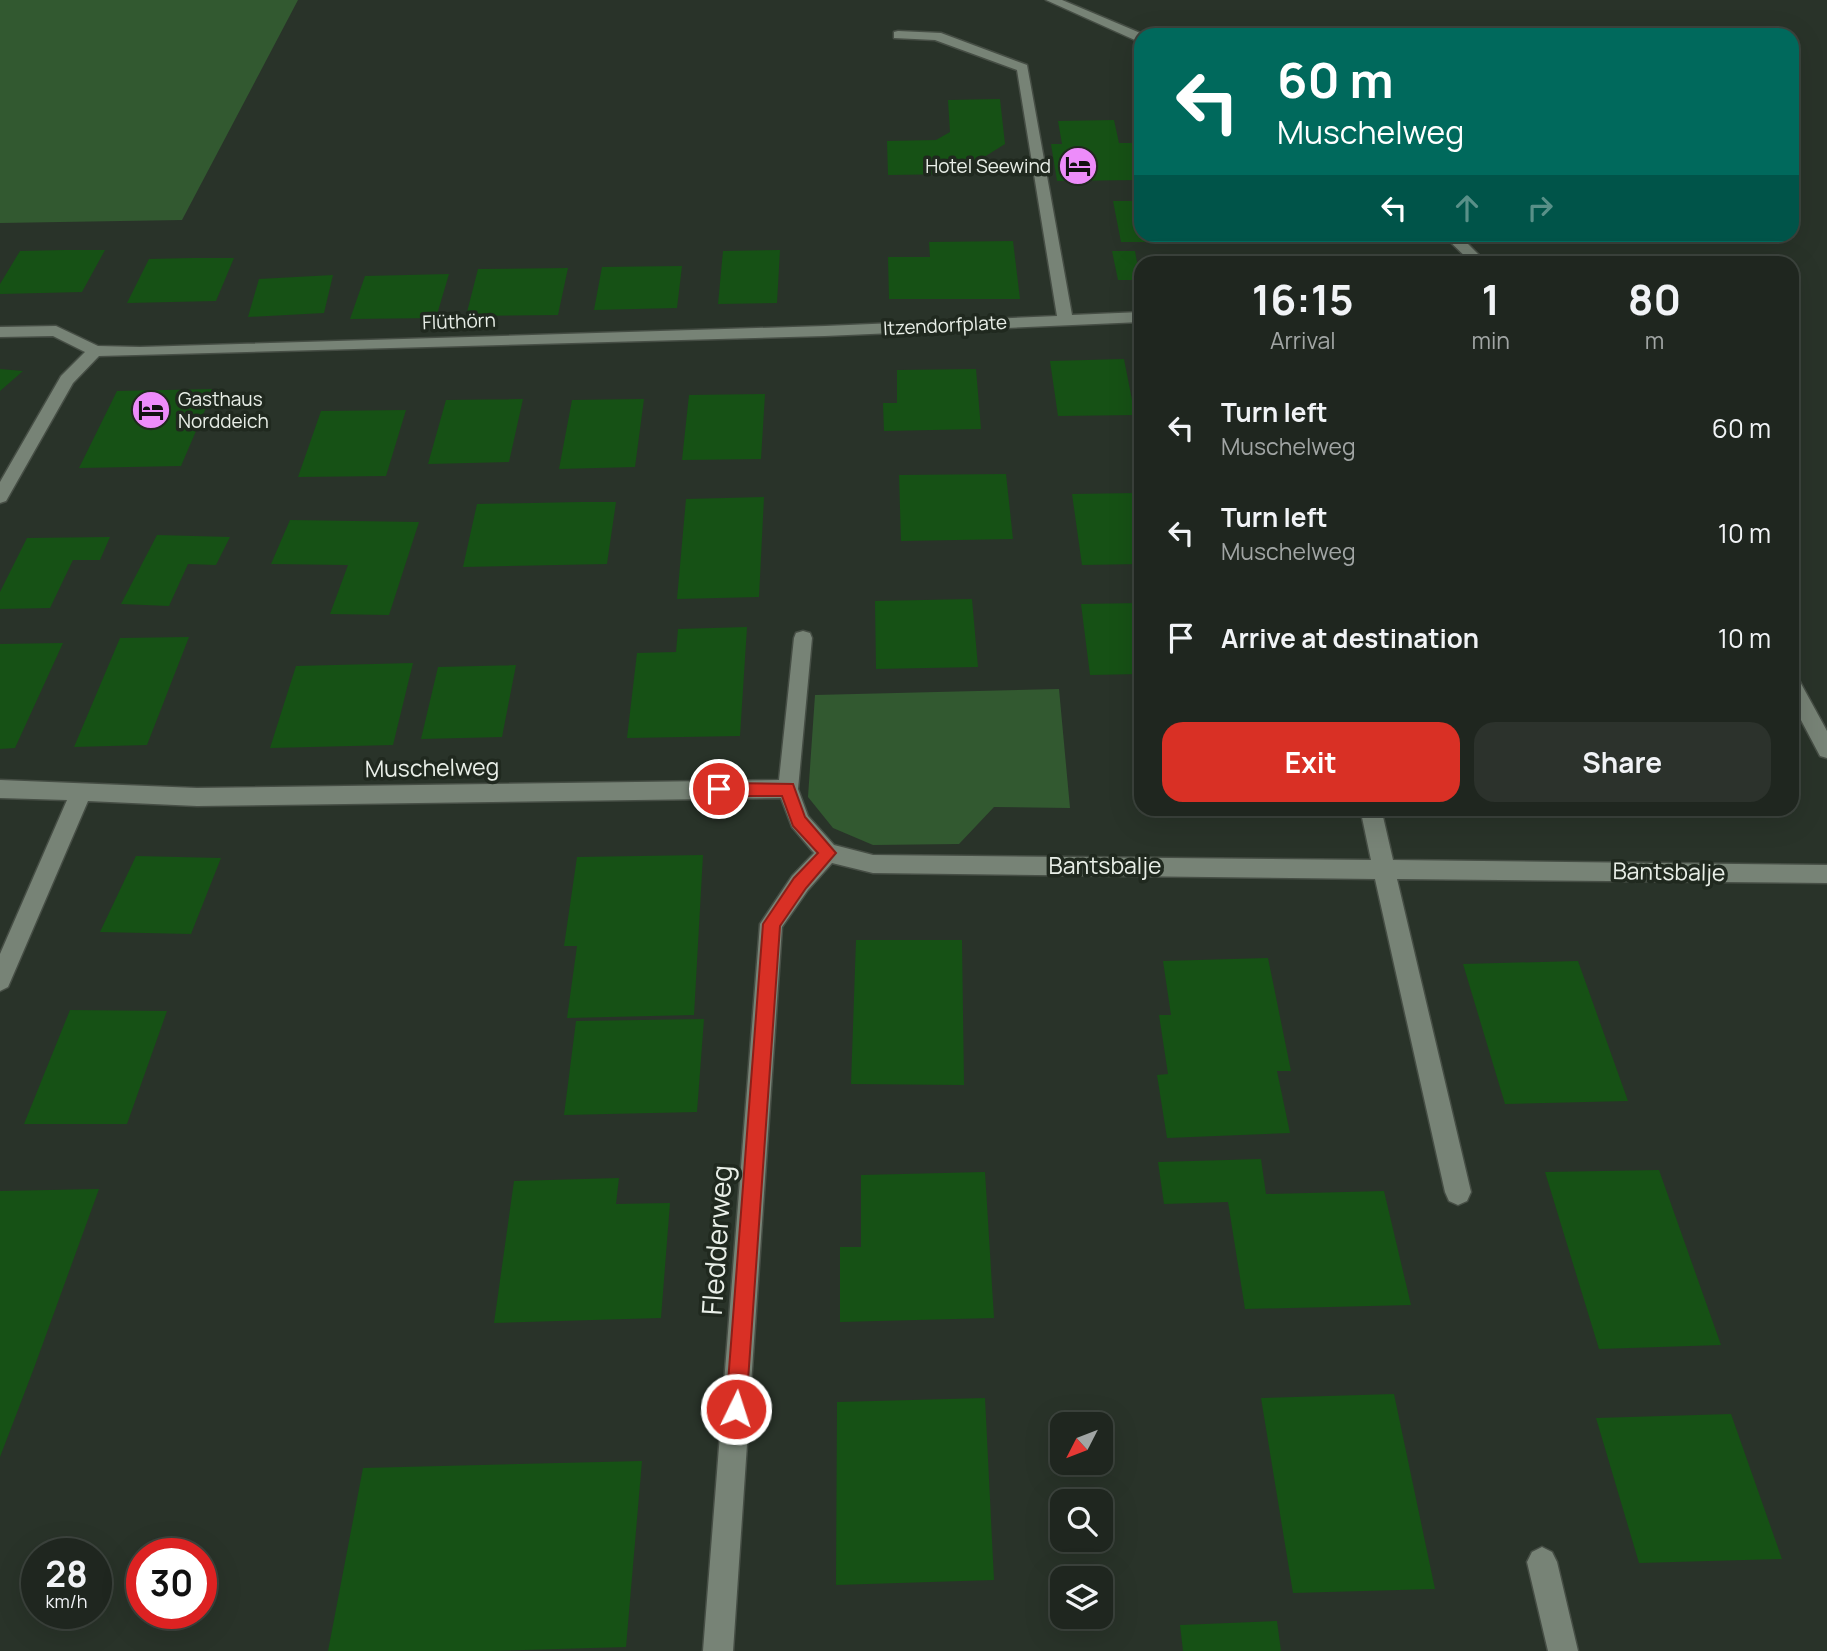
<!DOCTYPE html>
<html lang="en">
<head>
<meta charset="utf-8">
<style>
  body { margin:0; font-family:Manrope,sans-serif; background:#2c322c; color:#f1f3f6; height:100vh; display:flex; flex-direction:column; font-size:26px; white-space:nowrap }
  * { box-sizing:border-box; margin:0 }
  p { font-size:23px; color:#a1a5a4 }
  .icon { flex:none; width:38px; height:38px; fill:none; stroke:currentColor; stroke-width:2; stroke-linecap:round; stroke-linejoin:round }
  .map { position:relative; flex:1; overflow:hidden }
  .side { position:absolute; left:1134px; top:256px; width:665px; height:560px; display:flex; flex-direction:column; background:#1f261f; border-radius:21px; box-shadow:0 7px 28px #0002,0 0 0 2px #3c433d }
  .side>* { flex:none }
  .banner { position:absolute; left:1134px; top:28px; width:665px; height:214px; border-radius:21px; box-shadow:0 7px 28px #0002,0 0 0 2px #3c433d; background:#00695c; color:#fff; overflow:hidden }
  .needle { width:46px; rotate:228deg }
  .buttons { position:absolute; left:1050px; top:1412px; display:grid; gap:14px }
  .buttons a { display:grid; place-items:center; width:63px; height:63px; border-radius:14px; background:#1f261f; box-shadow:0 7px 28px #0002,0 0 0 2px #3c433d; font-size:35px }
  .speed { position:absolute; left:21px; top:1538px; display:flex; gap:14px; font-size:35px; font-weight:700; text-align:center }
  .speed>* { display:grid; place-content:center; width:91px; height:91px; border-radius:50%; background:#1f261f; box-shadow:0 7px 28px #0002,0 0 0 2px #3c433d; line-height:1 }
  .speed small { font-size:18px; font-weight:400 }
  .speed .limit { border:10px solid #d22; background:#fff; color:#111 }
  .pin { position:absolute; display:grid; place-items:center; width:60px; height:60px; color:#fff; margin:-30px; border:4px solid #fff; border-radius:50%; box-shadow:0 2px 7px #0007 }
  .me { position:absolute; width:77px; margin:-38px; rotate:4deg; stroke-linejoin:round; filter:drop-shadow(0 0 5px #0008) }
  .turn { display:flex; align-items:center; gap:24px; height:147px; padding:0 28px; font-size:32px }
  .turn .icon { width:91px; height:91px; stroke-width:2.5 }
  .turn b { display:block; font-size:49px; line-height:60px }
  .lanes { display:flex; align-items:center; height:66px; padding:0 28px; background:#0003; justify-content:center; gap:35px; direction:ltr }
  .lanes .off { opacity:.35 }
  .eta { display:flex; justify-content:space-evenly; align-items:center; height:119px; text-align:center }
  .eta b { font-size:42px; font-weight:700; line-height:49px }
  .button { display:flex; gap:14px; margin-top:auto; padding:14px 28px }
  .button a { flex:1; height:80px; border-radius:21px; background:#d93025; color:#fff; font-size:28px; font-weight:700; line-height:80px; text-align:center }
  .button a+a { background:#2c322c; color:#f1f3f6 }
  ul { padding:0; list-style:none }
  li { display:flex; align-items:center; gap:21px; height:105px; padding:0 28px }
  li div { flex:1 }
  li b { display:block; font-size:26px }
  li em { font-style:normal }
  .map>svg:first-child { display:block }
  .green { fill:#325930 }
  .building { fill:#165115 }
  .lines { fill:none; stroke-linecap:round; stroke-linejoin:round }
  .street-casing { stroke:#464e45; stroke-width:3 }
  .secondary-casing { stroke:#464e45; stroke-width:3 }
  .street { fill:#778376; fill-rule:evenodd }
  .secondary { fill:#778376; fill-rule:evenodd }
  .route { fill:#d93025; stroke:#8d1f18; stroke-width:2 }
  .labels { text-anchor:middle; stroke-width:7; stroke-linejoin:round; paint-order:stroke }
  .far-poi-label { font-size:19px; fill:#e9efe8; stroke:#20291f; text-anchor:end }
  .far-street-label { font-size:19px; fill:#e9efe8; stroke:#20291f }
  .street-label { font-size:23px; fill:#e9efe8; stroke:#20291f }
  .near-street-label { font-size:28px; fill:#e9efe8; stroke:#20291f }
</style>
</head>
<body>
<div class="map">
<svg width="1827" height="1651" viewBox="0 0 1827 1651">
  <rect width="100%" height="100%" fill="#293329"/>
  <!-- green -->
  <path class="green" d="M0 0H298L182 220 0 223Z
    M1059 689 1070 808 994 807 959 844 873 845 833 828 808 797 815 695Z"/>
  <!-- building -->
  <path class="building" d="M1000 99 1005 144 957 174 888 175 887 141 936 140 950 132 948 100Z
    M1114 120 1119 143H1141V180L1057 181 1051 144H1062L1058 121Z
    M1113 201H1141V234H1184L1185 242H1121Z
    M1013 241 1020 299H889L888 257H930L929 242Z
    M64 250H105L82 292 0 294V284L20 251Z
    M780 250 777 303 718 304 723 251Z
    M1112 251H1135L1137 262H1141V280H1118Z
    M192 258H234L216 301 127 303 149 259Z
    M682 266 677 308 594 310 602 267Z
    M568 268 558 315 466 316 478 269Z
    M449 274 436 318 350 319 365 276Z
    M333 275 324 313 248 317 259 279Z
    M1124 359 1135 415 1058 416 1050 361Z
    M0 369 23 371 0 391Z
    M976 369 981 429 884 431 883 403H897V370Z
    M214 389 181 466 79 468 117 391Z
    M765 394 761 459 682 460 689 395Z
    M523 399 509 462 428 464 446 400Z
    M644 399 635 467 559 469 572 400Z
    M406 410 386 476 298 477 321 411Z
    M1006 474 1013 539 901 541 899 475Z
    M1137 493 1141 514V564L1082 565 1072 494Z
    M764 497 759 597 677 599 686 499Z
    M581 502H616L607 564 463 567 477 504Z
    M290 520 419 522 389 615 330 614 348 565 271 564Z
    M157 535 230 537 216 565 188 564 169 606 121 604Z
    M110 537 100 560H73L50 608 0 609V592L27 538Z
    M972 599 978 667 876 669 875 601Z
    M1141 603V674L1090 675 1081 604Z
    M747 627 740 736 627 738 637 653 676 652 678 629Z
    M189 637 147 745 74 747 120 638Z
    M63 643 15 748 0 749V644Z
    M413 663 393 745 270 748 296 666Z
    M516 665 502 737 421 739 438 667Z
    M703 855 694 1015 567 1018 577 946H564L577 857Z
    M136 856 221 858 191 934 100 932Z
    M856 940H962L964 1085 851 1084Z
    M1268 958 1291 1071H1277L1290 1133 1167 1138 1157 1075 1168 1074 1159 1015H1171L1163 961Z
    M1578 961 1628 1101 1505 1104 1463 964Z
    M70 1010 167 1011 127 1124H24Z
    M704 1019 697 1112 564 1115 576 1021Z
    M1261 1159 1266 1194 1384 1191 1411 1305 1245 1309 1228 1202 1164 1204 1158 1162Z
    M1659 1170 1721 1345 1599 1349 1545 1172Z
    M985 1172 994 1318 840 1322V1247H861V1175Z
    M619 1178 616 1204 670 1203 661 1318 494 1323 514 1181Z
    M99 1189 34 1368 0 1457V1191Z
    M1394 1394 1435 1589 1293 1593 1261 1398Z
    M985 1398 994 1580 836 1585 837 1402Z
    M1731 1414 1782 1559 1639 1563 1596 1418Z
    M642 1461 626 1647 491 1651H328L363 1468Z
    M1277 1621 1281 1651H1183L1180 1625Z"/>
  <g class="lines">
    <!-- street casing -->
    <g class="street-casing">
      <path id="street" d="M898 31 941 33 1027 65 1072 315 1141 312V322L825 336 99 356 73 383 6 501 0 503V482L61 376 85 352 53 336 0 337V327L56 326 98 346 140 347 825 326 1057 316 1017 70 935 40 894 38V32Z
        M803 631 810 633 812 638 798 789 808 816 834 845 873 855 1371 860 1360 808H1381L1393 860 1827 865V883L1397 879 1471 1192 1467 1201 1458 1205 1449 1201 1445 1192 1375 879 873 873 832 863 808 890 782 927 733 1651H703L760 924 792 876 814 853 792 827 781 798 197 806 88 801 8 987 0 991V954L67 800 0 798V780L197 788 779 780 794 638 796 633Z
        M1542 1547 1552 1552 1557 1562 1578 1651H1548L1527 1562 1532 1552Z"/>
    </g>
    <!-- secondary casing -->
    <g class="secondary-casing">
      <path id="secondary" d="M1046 0H1062L1145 35H1141V42L1137 41Z
        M1442 234H1458L1486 262H1471Z
        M1792 677 1799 680 1827 731V758L1820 756 1792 703Z"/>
    </g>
    <!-- street -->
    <use href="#street" class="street"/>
    <!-- secondary -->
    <use href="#secondary" class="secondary"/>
  </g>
  <!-- route -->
  <path class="route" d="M719 783 793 784 805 817 836 853 806 888 780 926 746 1409 743 1416 736 1419 729 1416 726 1409 763 924 794 878 818 853 793 826 782 796H719L711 789Z"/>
  <!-- icons -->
  <defs>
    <g id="hotel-disc" transform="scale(2.0125)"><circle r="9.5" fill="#ed8cfa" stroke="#20291f"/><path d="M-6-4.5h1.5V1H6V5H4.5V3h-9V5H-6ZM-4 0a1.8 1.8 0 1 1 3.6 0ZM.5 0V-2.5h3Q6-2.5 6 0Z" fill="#111"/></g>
  </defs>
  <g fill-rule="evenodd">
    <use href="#hotel-disc" x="1078" y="166"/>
    <use href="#hotel-disc" x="151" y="410"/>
  </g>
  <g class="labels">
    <!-- far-poi labels -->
    <g class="far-poi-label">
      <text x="1051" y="173">Hotel Seewind</text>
      <text x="178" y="406" text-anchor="start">Gasthaus<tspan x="178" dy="22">Norddeich</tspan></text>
    </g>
    <!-- far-street labels -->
    <g class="far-street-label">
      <text transform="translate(459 321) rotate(-2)" y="7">Flüthörn</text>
      <text transform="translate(945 325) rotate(-3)" y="7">Itzendorfplate</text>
    </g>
    <!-- street labels -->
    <g class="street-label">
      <text transform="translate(432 768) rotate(-1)" y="8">Muschelweg</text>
      <text x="1105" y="874">Bantsbalje</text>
      <text transform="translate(1669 872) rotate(1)" y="8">Bantsbalje</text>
    </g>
    <!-- near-street labels -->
    <g class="near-street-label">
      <text transform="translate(717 1240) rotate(-86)" y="10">Fledderweg</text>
    </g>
  </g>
</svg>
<div class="buttons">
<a><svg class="needle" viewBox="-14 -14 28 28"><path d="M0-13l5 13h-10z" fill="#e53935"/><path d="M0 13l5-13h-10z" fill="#a1a5a4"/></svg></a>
<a><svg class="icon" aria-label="search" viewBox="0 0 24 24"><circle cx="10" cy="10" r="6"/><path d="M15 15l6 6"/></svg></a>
<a><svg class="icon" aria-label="layers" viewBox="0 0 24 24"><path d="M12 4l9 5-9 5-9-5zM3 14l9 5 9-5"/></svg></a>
</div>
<div class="speed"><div>28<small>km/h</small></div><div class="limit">30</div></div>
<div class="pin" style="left:719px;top:789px;background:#d93025"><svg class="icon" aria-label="arrive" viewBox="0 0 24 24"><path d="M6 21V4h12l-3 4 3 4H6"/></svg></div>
<svg class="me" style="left:736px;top:1409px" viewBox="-20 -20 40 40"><circle r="17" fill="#d93025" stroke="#fff" stroke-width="3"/><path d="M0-11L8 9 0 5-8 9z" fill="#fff"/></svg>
<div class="banner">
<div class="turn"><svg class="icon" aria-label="left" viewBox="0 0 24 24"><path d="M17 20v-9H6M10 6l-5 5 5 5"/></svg><div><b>60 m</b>Muschelweg</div></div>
<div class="lanes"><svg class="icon" aria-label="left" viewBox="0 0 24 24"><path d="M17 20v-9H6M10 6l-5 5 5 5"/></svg><svg class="icon off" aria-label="ahead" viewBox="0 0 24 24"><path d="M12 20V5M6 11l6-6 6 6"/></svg><svg class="icon off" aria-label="right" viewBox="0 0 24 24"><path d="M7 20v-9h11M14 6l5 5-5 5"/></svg></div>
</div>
<section class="side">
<div class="eta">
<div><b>16:15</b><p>Arrival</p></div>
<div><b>1</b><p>min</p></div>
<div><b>80</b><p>m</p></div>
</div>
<ul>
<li><svg class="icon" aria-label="left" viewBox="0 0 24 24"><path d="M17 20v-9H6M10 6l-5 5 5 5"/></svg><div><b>Turn left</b><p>Muschelweg</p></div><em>60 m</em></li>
<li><svg class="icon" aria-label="left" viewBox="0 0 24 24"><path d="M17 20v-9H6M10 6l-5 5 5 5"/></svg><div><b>Turn left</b><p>Muschelweg</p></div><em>10 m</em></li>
<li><svg class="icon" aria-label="arrive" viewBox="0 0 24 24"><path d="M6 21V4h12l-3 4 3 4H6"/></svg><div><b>Arrive at destination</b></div><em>10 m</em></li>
</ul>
<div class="button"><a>Exit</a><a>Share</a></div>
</section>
</div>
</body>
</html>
